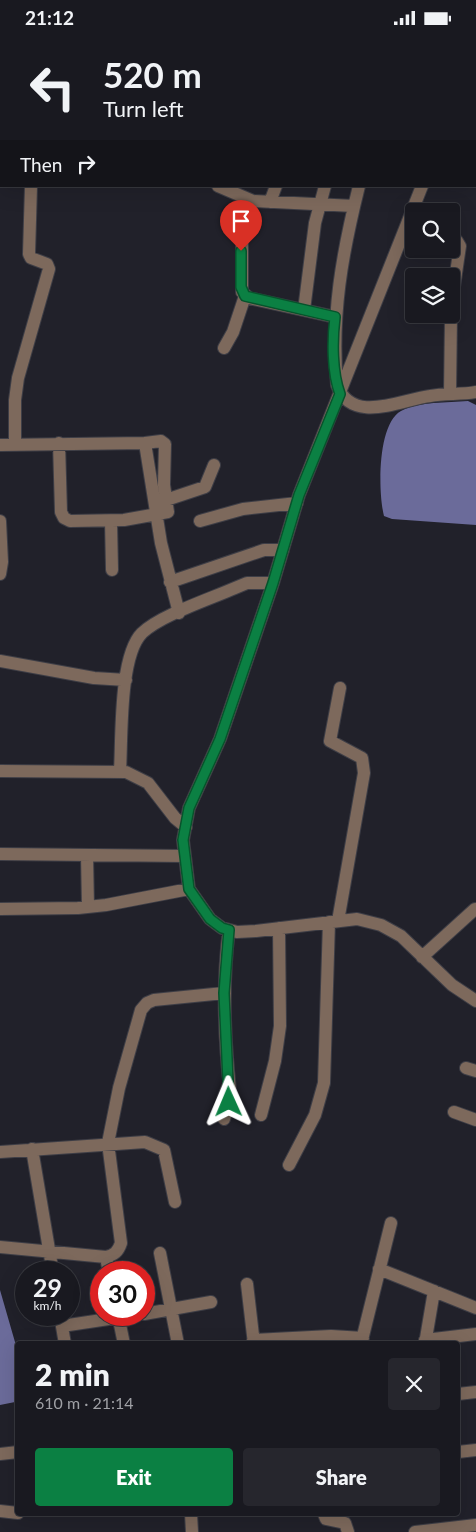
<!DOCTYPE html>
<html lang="en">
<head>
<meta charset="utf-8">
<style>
  body { margin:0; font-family:Lato,sans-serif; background:#26262d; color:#f1f3f6; height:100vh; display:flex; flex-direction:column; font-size:19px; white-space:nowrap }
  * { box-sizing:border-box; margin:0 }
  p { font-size:16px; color:#9fa0a5 }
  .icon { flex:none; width:28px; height:28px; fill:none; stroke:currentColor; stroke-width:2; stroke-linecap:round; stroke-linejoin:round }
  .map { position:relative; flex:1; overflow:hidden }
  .drawer { position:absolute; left:15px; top:1306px; width:445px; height:175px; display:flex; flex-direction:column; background:#191920; border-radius:5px; box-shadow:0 5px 20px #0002,0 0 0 1px #37383e }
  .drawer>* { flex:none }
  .banner { position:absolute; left:0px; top:0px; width:476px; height:152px; box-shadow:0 5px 20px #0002,0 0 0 1px #37383e; background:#191920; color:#f1f3f6; overflow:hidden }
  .fabs { position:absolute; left:405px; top:168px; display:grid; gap:10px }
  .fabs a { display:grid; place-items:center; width:55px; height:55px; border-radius:5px; background:#191920; box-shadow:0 5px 20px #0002,0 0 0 1px #37383e; font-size:25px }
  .speed { position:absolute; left:15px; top:1226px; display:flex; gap:10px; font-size:25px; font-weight:700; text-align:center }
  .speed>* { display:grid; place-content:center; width:65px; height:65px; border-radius:50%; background:#191920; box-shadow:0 5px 20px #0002,0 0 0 1px #37383e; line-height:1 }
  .speed small { font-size:12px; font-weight:400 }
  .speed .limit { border:8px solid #d22; background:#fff; color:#111 }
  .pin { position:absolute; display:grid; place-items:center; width:42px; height:42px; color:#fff; margin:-51px -21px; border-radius:50% 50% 50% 0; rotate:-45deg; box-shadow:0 0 5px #0007 }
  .pin .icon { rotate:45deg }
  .me { position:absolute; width:55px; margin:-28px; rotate:359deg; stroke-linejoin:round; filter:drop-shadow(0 0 4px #0008) }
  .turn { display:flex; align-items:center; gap:18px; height:105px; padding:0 20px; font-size:22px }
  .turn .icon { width:65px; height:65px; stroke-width:2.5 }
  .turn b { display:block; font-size:35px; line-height:42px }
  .then { display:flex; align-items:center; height:48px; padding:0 20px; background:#0003; gap:10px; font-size:19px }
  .round { display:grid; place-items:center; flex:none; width:52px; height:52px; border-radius:5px; background:#26262d }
  .overview { display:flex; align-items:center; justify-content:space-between; height:85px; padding:0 20px }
  h1 { font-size:30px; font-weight:800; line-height:38px }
  .action { display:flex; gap:10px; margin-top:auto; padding:10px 20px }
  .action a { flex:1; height:58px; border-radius:5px; background:#0b8043; color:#fff; font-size:20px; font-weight:800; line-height:58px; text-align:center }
  .action a+a { background:#26262d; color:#f1f3f6 }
  .status { display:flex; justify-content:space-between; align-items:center; height:35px; padding:0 25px; background:#191920; direction:ltr }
  .status svg { height:14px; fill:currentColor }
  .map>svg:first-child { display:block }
  .water { fill:#6b6b9a }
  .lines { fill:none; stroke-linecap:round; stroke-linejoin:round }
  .minor-casing { stroke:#3e3e46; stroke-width:14 }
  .minor { stroke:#7d695c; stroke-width:12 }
  .route-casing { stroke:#07532c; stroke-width:12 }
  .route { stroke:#0b8043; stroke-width:9 }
</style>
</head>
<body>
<div class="status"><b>21:12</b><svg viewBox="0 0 49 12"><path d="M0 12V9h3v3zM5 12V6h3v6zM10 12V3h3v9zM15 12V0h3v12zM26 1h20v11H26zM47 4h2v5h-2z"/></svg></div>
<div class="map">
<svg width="476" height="1497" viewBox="0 0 476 1497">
  <rect width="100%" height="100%" fill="#21212a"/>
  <!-- water -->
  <path class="water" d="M468 366 476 370V490L392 484 384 481C378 458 377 389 401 376 420 366 447 368 468 366Z
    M0 1255 17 1314V1365L15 1367 0 1370Z"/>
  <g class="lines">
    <!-- minor casing -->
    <g class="minor-casing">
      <path id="minor" d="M27 1 28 0
        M171 1 172 0
        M235 1 236 0
        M286 1 287 0
        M381 1V0
        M425 1 426 0
        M0 7H1
        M475 23 476 21
        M218 151 253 166 354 171
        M359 151C342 219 331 280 337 350 352 390 400 365 430 361 445 358 461 360 476 357
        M422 151 299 460 273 548 220 704 189 773 183 805 189 854 210 884 222 893 237 897 256 896 357 884 381 890 401 901 452 950 476 966
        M242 162V257L249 263 335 282
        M270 167 276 151
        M451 203 457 206 460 211 451 272
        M304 275 315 188 325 151
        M224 313 233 297 245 261
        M450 359 451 279
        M59 408 61 477 64 483 70 486 124 485 168 477 164 450 165 409 161 406 145 408
        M15 409V365L18 343 49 234 47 229 31 223 29 219 31 151
        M0 410 145 408 161 508 179 578
        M166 465 205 452 214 430
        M0 486 2 527 0 539
        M111 486 112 535
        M200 486 243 474 297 468
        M170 547 264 515H283
        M0 626 94 643 126 645
        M0 736 126 737 148 748 175 783 186 792
        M120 736C122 703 119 621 142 598 161 580 210 564 235 553L247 548H273
        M0 819 185 821
        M87 820 88 872
        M0 874 78 873 106 870 189 854
        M338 886 364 738 362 723 330 706 340 653
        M422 922 475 874
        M466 1033 476 1036
        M454 1077 476 1085
        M261 1080 275 1026 280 991 279 893
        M224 1084 229 1067 230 1055C224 1001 222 949 229 895
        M32 1114 53 1238
        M0 1117 145 1107 164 1115 175 1167
        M289 1130 315 1080 324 1048 329 887
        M0 1212 106 1222C114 1220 118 1217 121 1208L108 1108 119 1053 141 975 147 968 154 965 224 958
        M160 1218 178 1309
        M106 1222 109 1238
        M379 1234 476 1273
        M247 1249 254 1309
        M144 1279 211 1267
        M60 1280 65 1309
        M118 1280 124 1309
        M62 1291 135 1280
        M253 1305 331 1301 363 1303
        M425 1305 476 1299
        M361 1309 391 1188
        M425 1309 434 1256
        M458 1359 476 1357
        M458 1417 476 1415
        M0 1419 18 1417
        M0 1476 18 1478
        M191 1479 192 1497
        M324 1479 326 1484 345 1488 348 1497
        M415 1497 476 1490"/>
    </g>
    <!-- minor -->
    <use href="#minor" class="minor"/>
  </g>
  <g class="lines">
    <!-- route casing -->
    <g class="route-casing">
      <path id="route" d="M229 1067 224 958 229 895 222 893 210 884 189 854 183 805 189 773 220 704 273 548 299 460 340 359C332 337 332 306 335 282L245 261 241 252V216"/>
    </g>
    <!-- route -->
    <use href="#route" class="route"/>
  </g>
</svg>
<div class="fabs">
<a><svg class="icon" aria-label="search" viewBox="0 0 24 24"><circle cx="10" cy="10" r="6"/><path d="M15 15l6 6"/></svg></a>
<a><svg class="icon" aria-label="layers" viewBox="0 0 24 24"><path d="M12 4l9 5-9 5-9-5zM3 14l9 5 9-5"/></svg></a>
</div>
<div class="speed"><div>29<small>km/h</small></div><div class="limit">30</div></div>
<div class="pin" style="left:241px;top:216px;background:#d93025"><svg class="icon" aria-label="arrive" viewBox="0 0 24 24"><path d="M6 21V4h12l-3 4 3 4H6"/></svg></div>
<svg class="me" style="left:229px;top:1067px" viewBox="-20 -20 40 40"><path d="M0-17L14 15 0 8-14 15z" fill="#0b8043" stroke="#fff" stroke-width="4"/></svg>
<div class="banner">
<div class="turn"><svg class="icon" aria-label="left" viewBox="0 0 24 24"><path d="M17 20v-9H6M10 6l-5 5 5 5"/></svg><div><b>520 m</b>Turn left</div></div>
<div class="then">Then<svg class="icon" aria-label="right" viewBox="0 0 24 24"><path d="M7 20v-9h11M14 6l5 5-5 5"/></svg></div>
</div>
<section class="drawer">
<div class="overview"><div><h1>2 min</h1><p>610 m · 21:14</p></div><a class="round"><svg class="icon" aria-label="close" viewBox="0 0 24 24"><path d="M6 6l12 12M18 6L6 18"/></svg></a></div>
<div class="action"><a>Exit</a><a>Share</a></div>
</section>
</div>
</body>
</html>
